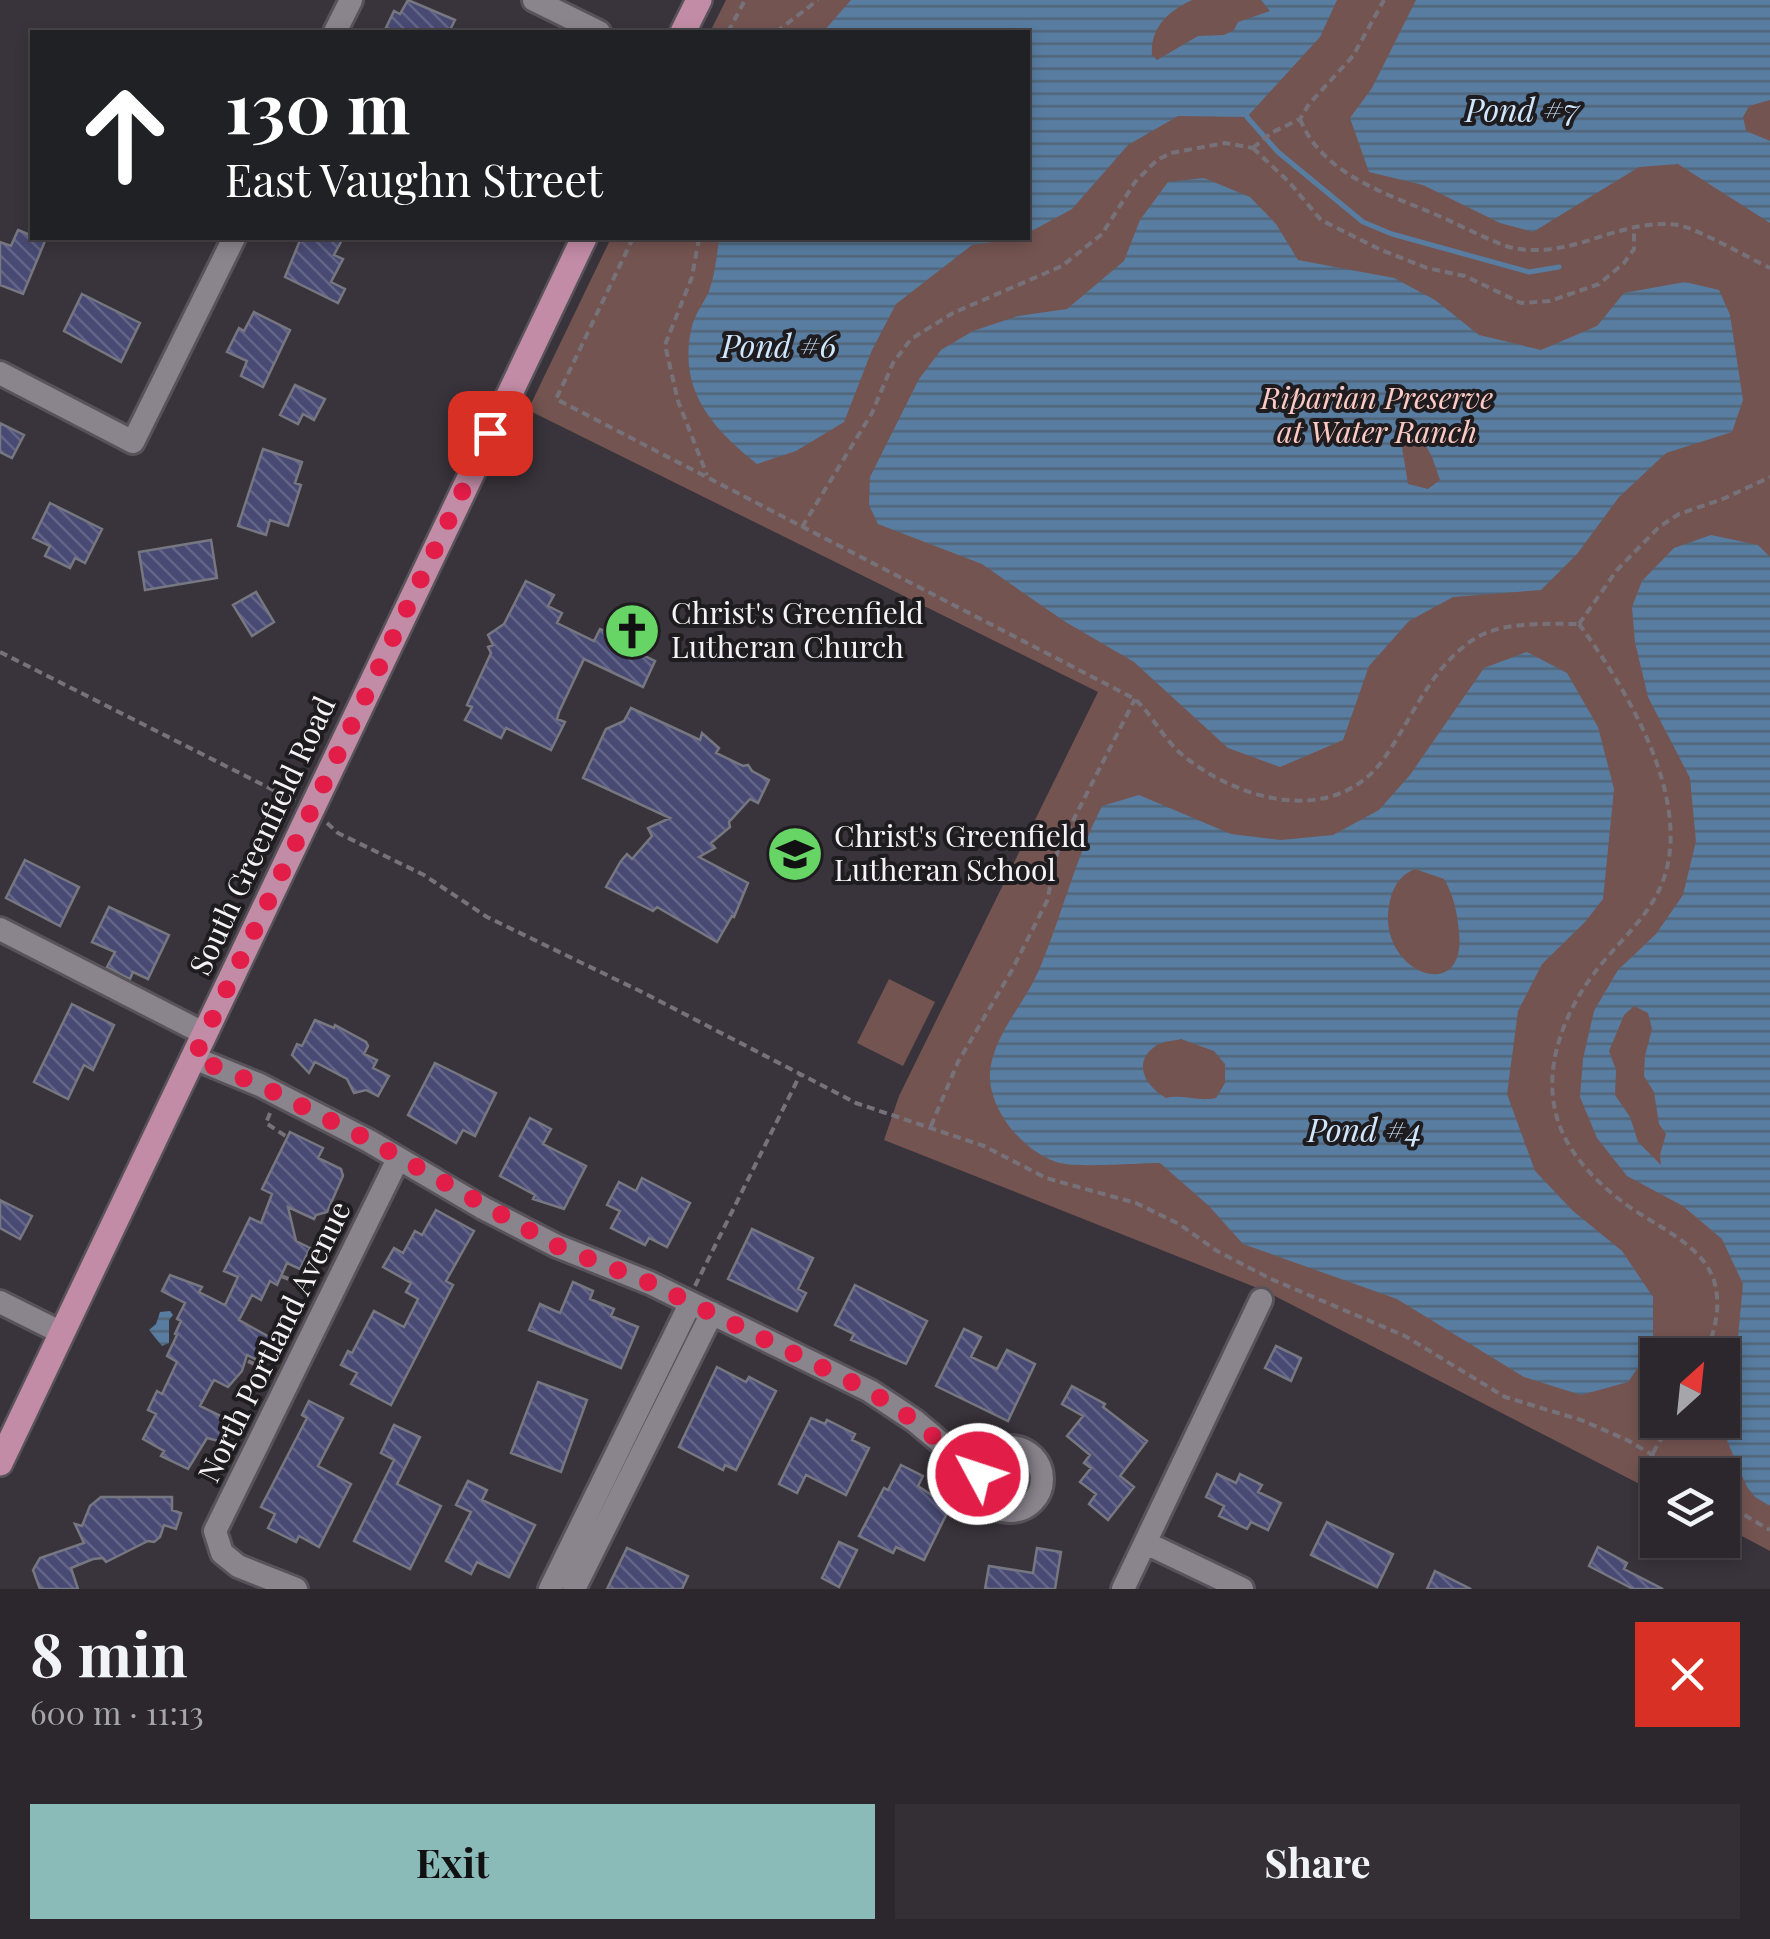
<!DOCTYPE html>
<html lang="en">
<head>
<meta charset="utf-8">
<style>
  body { margin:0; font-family:"Playfair Display",serif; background:#332f34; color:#f1f3f6; height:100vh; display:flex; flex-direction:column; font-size:38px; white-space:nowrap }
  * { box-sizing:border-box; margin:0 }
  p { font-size:32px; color:#a6a5a9 }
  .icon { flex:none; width:55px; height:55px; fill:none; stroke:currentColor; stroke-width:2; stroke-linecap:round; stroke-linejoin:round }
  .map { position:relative; height:1589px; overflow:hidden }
  .drawer { display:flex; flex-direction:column; background:#2b272c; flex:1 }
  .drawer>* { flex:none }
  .hud { position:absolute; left:30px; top:30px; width:1000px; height:210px; border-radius:0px; box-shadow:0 5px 15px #0003,0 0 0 2px #474448; background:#202124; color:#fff; overflow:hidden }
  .needle { width:65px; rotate:27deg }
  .buttons { position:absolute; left:1640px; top:1338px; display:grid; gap:20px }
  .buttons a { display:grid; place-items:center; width:100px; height:100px; border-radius:0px; background:#2b272c; box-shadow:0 5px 15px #0003,0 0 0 2px #474448; font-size:50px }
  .pin { position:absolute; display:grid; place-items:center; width:85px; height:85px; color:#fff; margin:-42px; border-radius:20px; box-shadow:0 5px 15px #0006 }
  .me { position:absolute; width:110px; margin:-55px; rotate:310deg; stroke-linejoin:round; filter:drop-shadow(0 0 8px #0008) }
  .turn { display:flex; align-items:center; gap:35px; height:210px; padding:0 30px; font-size:45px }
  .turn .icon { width:130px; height:130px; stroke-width:2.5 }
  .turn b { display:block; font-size:70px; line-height:85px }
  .round { display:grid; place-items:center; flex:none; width:105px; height:105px; border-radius:0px; background:#332f34 }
  .headline { display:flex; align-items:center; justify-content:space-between; height:170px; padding:0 30px }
  h1 { font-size:60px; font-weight:700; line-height:75px }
  .cta { display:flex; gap:20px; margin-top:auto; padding:20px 30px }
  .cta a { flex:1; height:115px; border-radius:0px; background:#8bbbb9; color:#111; font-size:40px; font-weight:700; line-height:115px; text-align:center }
  .cta a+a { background:#332f34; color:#f1f3f6 }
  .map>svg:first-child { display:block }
  .green { fill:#745451; fill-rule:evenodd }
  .water { fill:url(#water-rules); fill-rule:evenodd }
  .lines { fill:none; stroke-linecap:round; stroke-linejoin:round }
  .stream { stroke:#587da1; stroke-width:5 }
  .building { fill:url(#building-back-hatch); stroke:#767781; stroke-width:2.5 }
  .minor-casing { stroke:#585359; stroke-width:28 }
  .major-casing { stroke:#585359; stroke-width:30 }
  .path { stroke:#777279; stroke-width:4; stroke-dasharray:8 5; stroke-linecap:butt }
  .minor { stroke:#8a848d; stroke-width:22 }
  .major { stroke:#c28ca6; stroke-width:25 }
  .route { stroke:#e11d48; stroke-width:18; stroke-dasharray:0 32.4 }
  .labels { text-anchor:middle; stroke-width:8; stroke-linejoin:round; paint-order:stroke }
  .park-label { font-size:30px; font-style:italic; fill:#fecac4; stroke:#1f1c20 }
  .poi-label { font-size:30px; fill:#f6f2f7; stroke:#1f1c20; text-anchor:start }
  .street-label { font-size:30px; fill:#f6f2f7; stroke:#1f1c20 }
  .water-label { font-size:32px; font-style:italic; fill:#d0e7fe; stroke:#1f1c20 }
</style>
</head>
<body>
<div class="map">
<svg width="1770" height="1589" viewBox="0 0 1770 1589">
  <defs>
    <pattern id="water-rules" width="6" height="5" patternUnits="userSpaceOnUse" patternTransform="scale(2.5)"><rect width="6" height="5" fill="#587da1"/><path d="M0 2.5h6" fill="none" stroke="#52667a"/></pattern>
    <pattern id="building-back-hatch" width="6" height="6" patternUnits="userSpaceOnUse" patternTransform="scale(2.5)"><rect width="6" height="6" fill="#494a73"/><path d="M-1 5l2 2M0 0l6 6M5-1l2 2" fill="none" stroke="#646588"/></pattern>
  </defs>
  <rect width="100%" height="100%" fill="#39343b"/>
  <!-- green -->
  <path class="green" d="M726 0H1770V1551L1723 1526 1722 1475H1658L1657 1493 1265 1291 884 1140 899 1096 1098 692 528 410 611 238H1028V32H710ZM1658 1355H1722V1420H1658Z
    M889 979 935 1002 903 1066 857 1043Z"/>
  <!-- water -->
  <path class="water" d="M851 0H1192C1168 11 1150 28 1152 55L1157 60 1198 36 1224 35 1234 30 1238 22 1270 11 1261 0H1337L1320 37 1247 117 1178 116 1128 145 1072 209 1028 233V32H823Z
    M1416 0H1770V100L1749 106 1743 117 1746 131 1770 141V223L1678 164 1639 167 1533 232 1500 223 1423 185 1369 172 1350 118 1372 88Z
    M1204 178 1250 197 1276 224 1298 260 1394 278 1435 300 1479 335 1541 350 1597 326 1624 293 1685 282 1719 290 1730 315 1743 400 1732 432 1666 453 1619 497 1577 554 1541 590 1453 597 1409 621 1369 666 1343 740 1280 767 1228 748 1134 662 1064 621 982 564 878 524 869 505 870 477 919 379 941 350 973 331 1018 316 1067 309 1124 261 1140 220 1168 182ZM1405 431C1428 438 1433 459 1440 480L1428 489 1408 484 1401 441Z
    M719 238H1019L972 245 896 304 872 350 844 422 796 451 757 464C711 427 677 389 692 326 695 314 704 303 709 291 715 275 717 255 719 238Z
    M1711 535 1758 545 1770 557V1506L1755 1497 1747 1487 1728 1443 1722 1420 1738 1337 1743 1284 1722 1239 1683 1206 1627 1176 1597 1138 1580 1097 1583 1059 1594 1011 1618 970 1656 934 1683 895 1696 841 1690 778 1648 697 1635 642 1632 607 1642 581 1674 548ZM1634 1006 1648 1013 1652 1029 1645 1056 1644 1076 1654 1092 1659 1124 1666 1134 1660 1155 1661 1165 1638 1142 1630 1117 1615 1095 1616 1070 1609 1051 1624 1015Z
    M1527 652 1567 673 1598 727 1614 789 1603 899 1585 922 1542 964 1518 1011 1507 1094 1535 1171 1573 1211 1622 1251 1653 1297V1346L1628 1382 1581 1395 1524 1377 1397 1299 1243 1244 1209 1206 1160 1163C1136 1163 1081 1168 1060 1163 1023 1153 983 1105 991 1065 998 1029 1025 1003 1039 970 1062 916 1075 859 1102 806L1139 795 1231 834 1281 840 1333 835 1379 810 1410 775 1484 668ZM1415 869 1444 879C1454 896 1457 912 1459 932 1467 1007 1377 972 1389 906 1392 889 1398 876 1415 869ZM1181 1039 1214 1051 1225 1064V1083L1216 1098C1198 1102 1183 1094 1166 1098 1145 1086 1131 1062 1157 1045 1163 1041 1174 1041 1181 1039Z
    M170 1311 173 1315 169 1320V1343L162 1346 149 1330 156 1324 160 1312Z"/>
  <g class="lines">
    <!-- stream -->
    <path class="stream" d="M1247 117 1278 152 1363 222 1392 234 1529 272 1559 267"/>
  </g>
  <!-- building -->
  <path class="building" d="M408 0 455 20 449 32H384L394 11 400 14Z
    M18 230 45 241 23 294 0 285V242L11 246Z
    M301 238H343L334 255 343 259 331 282 345 289 338 303 285 277Z
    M82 294 140 323 121 362 64 331Z
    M254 312 290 330 263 387 241 376 247 361 227 352 239 328 244 331Z
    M295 385 325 399 314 420 303 414 298 424 280 415Z
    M0 423 24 435 12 458 0 452Z
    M263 449 302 462 295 483 301 485 288 526 270 520 266 535 238 526Z
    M50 503 102 529 85 563 75 558 70 568 45 556 50 546 33 538Z
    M211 540 217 578 145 590 139 552Z
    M526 581 554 595 548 606 562 613 557 623 594 641 600 629 605 631 613 615 635 626 645 656 655 661 643 687 584 659 559 712 557 719 565 722 551 750 506 728 501 738 465 720 472 707 467 705 491 653 488 647 493 645 488 635 504 624Z
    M256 592 274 622 252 636 233 605Z
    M631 708 700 740 702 733 719 748 716 753 743 766 748 765 752 771 769 780 758 803 750 799 729 822 730 827 711 843 715 848 699 857 748 883 734 917 732 916 717 942 657 907 653 911 606 887 621 861 627 854 632 859 652 836 648 828 670 818 583 778 606 729 624 721Z
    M25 860 79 887 60 926 6 898Z
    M109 907 169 935 148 979 133 972 130 979 107 967 115 952 92 942Z
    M72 1004 114 1025 93 1070 84 1065 68 1099 34 1082Z
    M315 1020 334 1028 335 1025 366 1042 368 1046 364 1054 377 1060 373 1068 389 1076 378 1096 366 1090 354 1093 347 1079 315 1062 309 1073 292 1055 297 1044 302 1046Z
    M435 1063 496 1093 475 1136 463 1130 456 1143 408 1115Z
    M530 1118 551 1129 543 1144 586 1166 564 1209 533 1199 535 1195 500 1176Z
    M290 1132 323 1148 318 1158 341 1169 343 1176 327 1212 316 1215 314 1219 288 1207 296 1241 310 1248 300 1269 287 1263 277 1285 270 1281 261 1300 252 1295 239 1320 271 1338 259 1361 247 1355 242 1371 228 1387 214 1380 200 1406 229 1420 219 1441 207 1438 188 1469 161 1456 164 1451 143 1439 156 1414 148 1410 157 1391 162 1394 177 1362 167 1356 177 1335 175 1334 181 1321 177 1319 185 1303 162 1291 170 1275 202 1287 199 1292 225 1305 238 1277 224 1271 250 1218 261 1223 272 1194 262 1189Z
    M642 1178 690 1203 667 1247 649 1238 645 1245 611 1228 620 1211 607 1205 619 1182 636 1191Z
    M0 1200 32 1216 20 1239 0 1228Z
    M436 1210 474 1231 446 1281 453 1285 391 1405 351 1384 357 1373 341 1365 348 1351 352 1353 374 1311 404 1327 418 1299 406 1292 411 1283 383 1267 394 1248 403 1253 415 1231 422 1235Z
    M752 1229 813 1258 798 1289 806 1293 797 1311 728 1279Z
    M573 1282 593 1291 590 1299 614 1309 611 1316 638 1327 621 1368 529 1330 540 1304 560 1313Z
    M855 1285 927 1321 906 1364 851 1340 854 1334 835 1325Z
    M964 1329 981 1337 971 1357 997 1369 1007 1350 1035 1364 1008 1421 936 1386Z
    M1276 1346 1301 1358 1291 1381 1265 1368Z
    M717 1367 746 1382 749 1377 776 1391 736 1470 725 1465 723 1470 679 1447Z
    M538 1382 587 1400 561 1472 511 1453Z
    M1072 1386 1105 1404 1103 1407 1147 1441 1120 1476 1134 1487 1108 1520 1089 1504 1096 1494 1080 1482 1091 1468 1084 1463 1090 1455 1067 1436 1083 1416 1062 1404Z
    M309 1401 343 1418 318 1466 351 1484 319 1547 299 1536 296 1542 268 1528 275 1514 261 1507 307 1418 302 1415Z
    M811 1418 825 1424 827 1420 855 1434 852 1440 869 1448 846 1495 806 1475 797 1493 779 1484Z
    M394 1425 420 1437 397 1484 441 1506 410 1569 354 1541 394 1460 381 1453Z
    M901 1465 923 1476 918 1486 950 1507 924 1560 896 1547 893 1553 859 1536 884 1488 888 1490Z
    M1217 1474 1236 1483 1240 1474 1262 1485 1258 1492 1281 1503 1268 1530 1251 1522 1247 1529 1219 1516 1224 1506 1206 1497Z
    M468 1481 487 1490 482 1500 535 1525 509 1577 477 1562 471 1574 446 1561 471 1512 456 1505Z
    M101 1497H172V1510L181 1513 176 1529 164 1525 160 1537 154 1542 148 1541 106 1562 103 1558 93 1559 71 1568 78 1589H40L33 1570 40 1558 84 1543 75 1524 82 1526 90 1506Z
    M1327 1522 1393 1554 1377 1587 1311 1555Z
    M839 1542 857 1550 839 1587 822 1578Z
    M1598 1547 1627 1563 1624 1569 1663 1589H1633L1589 1566Z
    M627 1548 688 1576 682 1589H607Z
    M1037 1548 1061 1552 1055 1589H985L989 1566 1033 1573Z
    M1435 1571 1471 1589H1427Z"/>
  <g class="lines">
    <!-- minor casing -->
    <g class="minor-casing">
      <path id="minor" d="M534 0 599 32
        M335 32 351 0
        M0 373 133 442 234 238
        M0 929 205 1034
        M194 1058 260 1085 369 1141 483 1208 557 1246 650 1283 870 1391 915 1421 978 1474
        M0 1302 62 1333
        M978 1479a32 32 0 1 1 64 0a32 32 0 1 1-64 0Z
        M1146 1543 1242 1589
        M296 1589 238 1566 222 1553 215 1531 398 1159
        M550 1589 690 1304
        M574 1589 712 1313
        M1123 1589 1261 1300"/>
    </g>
    <!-- major casing -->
    <g class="major-casing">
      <path id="major" d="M683 32 699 0
        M0 1463 584 238"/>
    </g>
    <!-- path -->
    <path class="path" d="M728 32 745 0
      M776 32 818 0
      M1300 119C1321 172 1381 192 1430 212 1456 223 1481 237 1509 247 1572 262 1617 217 1678 225 1696 228 1749 258 1770 268
      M1253 148 1289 182 1321 220 1379 249 1427 268 1465 276 1521 303 1550 301 1599 284 1624 263 1634 249V228
      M1253 148 1271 133 1300 119 1309 104 1353 56 1384 0
      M633 238 556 399 1135 699C1152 715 1162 736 1179 752 1233 799 1332 829 1383 760 1413 718 1429 669 1474 639 1502 621 1548 624 1579 624
      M699 238 692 277 665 345 678 401 707 475
      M802 527 872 413 893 363 911 339 953 313 1062 266 1102 234 1135 182 1157 160 1171 153 1225 143 1253 148
      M1579 624C1626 688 1690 794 1665 875 1653 913 1623 937 1599 967 1564 1010 1538 1074 1561 1129 1573 1159 1599 1184 1624 1203 1653 1225 1703 1244 1714 1281 1722 1307 1714 1331 1706 1355
      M1579 624 1617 570 1659 527 1679 514 1723 499 1770 477
      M0 652 295 801
      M327 823 338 833 424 875 487 917 646 994 856 1103 984 1146 1046 1178 1136 1203 1179 1224 1217 1251 1271 1279 1405 1336 1505 1397 1581 1420 1627 1440 1687 1475
      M270 1113 266 1123 287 1137
      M931 1126 958 1062 1012 970 1047 901 1058 850 1135 699
      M330 1209 349 1213
      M281 1276 296 1282
      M303 1286H296V1282L299 1280 311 1290
      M695 1286 800 1075
      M248 1361 270 1372
      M1653 1453 1672 1420
      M1722 1502 1770 1530"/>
    <!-- minor -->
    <use href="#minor" class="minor"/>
    <!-- major -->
    <use href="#major" class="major"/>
  </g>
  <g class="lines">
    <!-- route -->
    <path class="route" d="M490 433 194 1058 260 1085 369 1140 557 1246 650 1283 870 1391 915 1421 978 1474"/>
  </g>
  <!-- icons -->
  <defs>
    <g id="church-disc" transform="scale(2.875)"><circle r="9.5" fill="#67d466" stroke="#1f1c20"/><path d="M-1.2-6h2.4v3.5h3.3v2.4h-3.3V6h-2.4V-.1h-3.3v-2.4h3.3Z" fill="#111"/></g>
    <g id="school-disc" transform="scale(2.875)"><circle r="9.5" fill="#67d466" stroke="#1f1c20"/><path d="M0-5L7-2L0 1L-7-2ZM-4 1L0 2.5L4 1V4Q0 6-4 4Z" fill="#111"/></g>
  </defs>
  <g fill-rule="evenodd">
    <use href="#church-disc" x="632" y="631"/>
    <use href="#school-disc" x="795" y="854"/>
  </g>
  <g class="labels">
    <!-- park labels -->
    <g class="park-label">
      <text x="1377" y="409">Riparian Preserve<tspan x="1377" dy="34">at Water Ranch</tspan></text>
    </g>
    <!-- poi labels -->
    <g class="poi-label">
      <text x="671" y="624">Christ's Greenfield<tspan x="671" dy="34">Lutheran Church</tspan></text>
      <text x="834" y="847">Christ's Greenfield<tspan x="834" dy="34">Lutheran School</tspan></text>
    </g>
    <!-- street labels -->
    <g class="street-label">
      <text transform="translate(263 836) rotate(-65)" y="10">South Greenfield Road</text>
      <text transform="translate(275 1342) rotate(-64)" y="10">North Portland Avenue</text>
    </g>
    <!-- water labels -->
    <g class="water-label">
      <text x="1522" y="122">Pond #7</text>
      <text x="779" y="358">Pond #6</text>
      <text x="1365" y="1142">Pond #4</text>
    </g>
  </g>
</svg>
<div class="buttons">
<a><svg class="needle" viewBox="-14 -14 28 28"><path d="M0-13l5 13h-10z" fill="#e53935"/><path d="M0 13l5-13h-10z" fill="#a6a5a9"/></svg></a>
<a><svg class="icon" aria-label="layers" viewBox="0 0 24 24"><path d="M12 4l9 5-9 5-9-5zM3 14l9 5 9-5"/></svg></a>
</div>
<div class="pin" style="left:490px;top:433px;background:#d93025"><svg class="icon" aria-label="arrive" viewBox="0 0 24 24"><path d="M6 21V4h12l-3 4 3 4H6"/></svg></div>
<svg class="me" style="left:978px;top:1474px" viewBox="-20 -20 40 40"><circle r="17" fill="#e11d48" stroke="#fff" stroke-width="3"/><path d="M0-11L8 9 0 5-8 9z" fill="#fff"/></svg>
<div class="hud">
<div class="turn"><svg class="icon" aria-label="ahead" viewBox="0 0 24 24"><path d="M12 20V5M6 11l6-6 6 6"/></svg><div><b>130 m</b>East Vaughn Street</div></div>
</div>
</div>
<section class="drawer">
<div class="headline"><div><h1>8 min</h1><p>600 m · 11:13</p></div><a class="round" style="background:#d93025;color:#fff"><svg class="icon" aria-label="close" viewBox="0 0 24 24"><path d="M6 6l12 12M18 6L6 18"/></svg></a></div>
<div class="cta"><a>Exit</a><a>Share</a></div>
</section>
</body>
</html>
